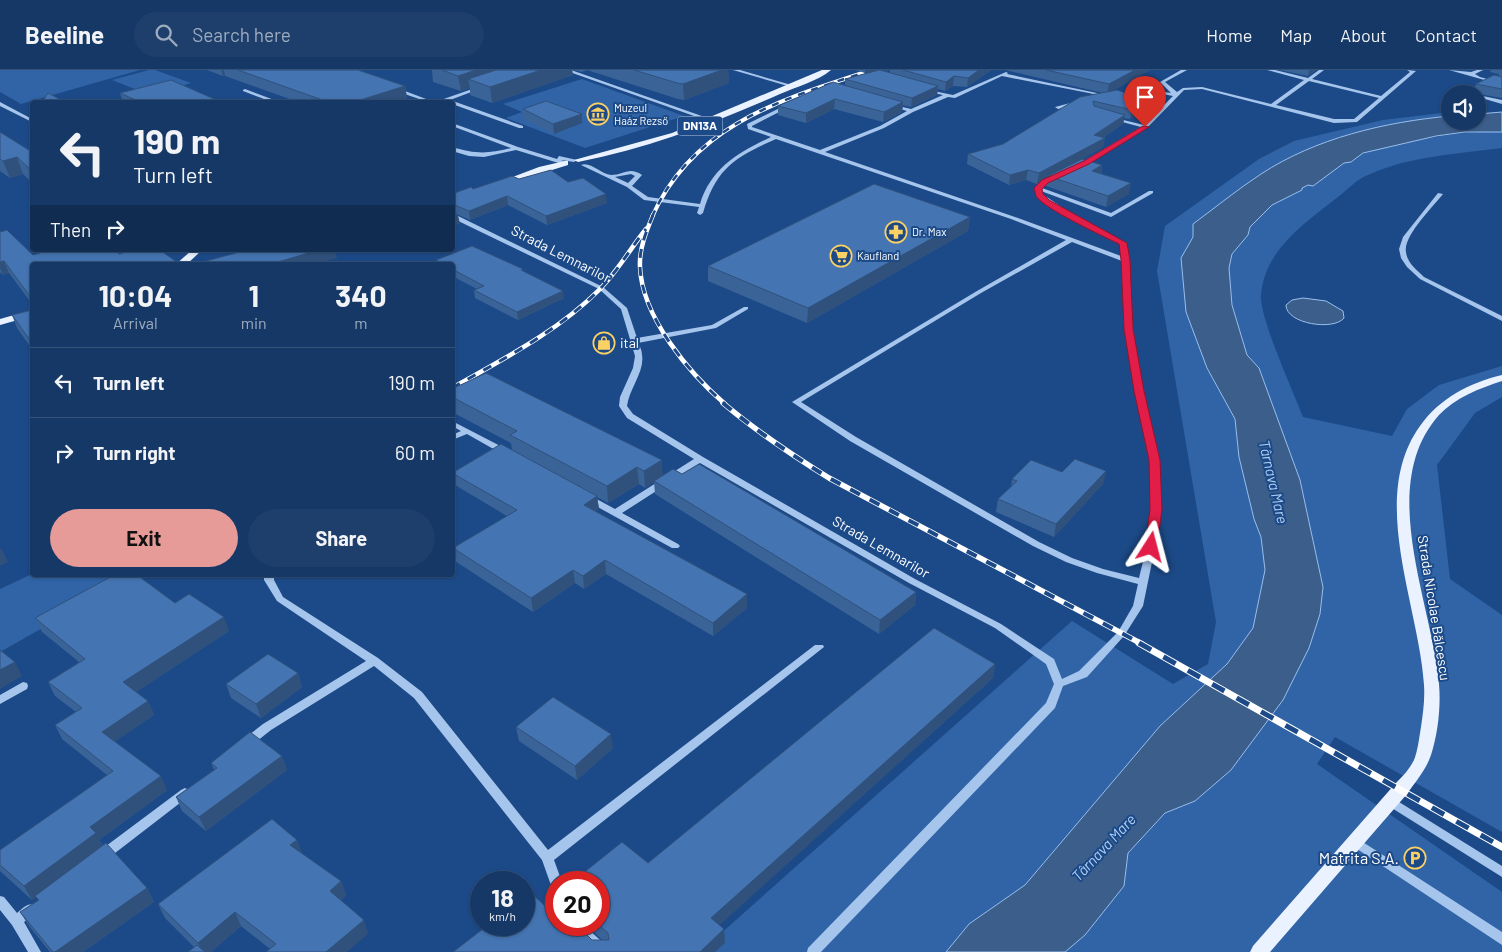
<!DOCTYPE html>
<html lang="en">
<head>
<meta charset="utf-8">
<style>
  body { margin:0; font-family:Barlow,sans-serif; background:#1e3f6c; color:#f1f3f6; height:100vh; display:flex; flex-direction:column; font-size:19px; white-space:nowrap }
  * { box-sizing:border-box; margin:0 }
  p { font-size:16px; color:#9dacbf }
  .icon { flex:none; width:28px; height:28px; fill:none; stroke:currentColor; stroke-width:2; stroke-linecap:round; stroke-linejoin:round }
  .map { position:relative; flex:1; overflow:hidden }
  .side { position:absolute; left:30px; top:192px; width:425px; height:315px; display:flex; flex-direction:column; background:#153866; border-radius:5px; box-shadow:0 1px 4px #0004,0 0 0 1px #34527a }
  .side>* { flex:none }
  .top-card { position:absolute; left:30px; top:30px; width:425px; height:152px; border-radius:5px; box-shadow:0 1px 4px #0004,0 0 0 1px #34527a; background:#153866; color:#f1f3f6; overflow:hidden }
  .controls { position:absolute; left:1441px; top:15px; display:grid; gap:10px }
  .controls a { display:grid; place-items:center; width:45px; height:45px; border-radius:50%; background:#153866; box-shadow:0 1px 4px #0004,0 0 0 1px #34527a; font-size:25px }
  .speed { position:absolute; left:470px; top:801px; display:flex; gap:10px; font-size:25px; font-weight:700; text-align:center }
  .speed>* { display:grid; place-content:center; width:65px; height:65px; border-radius:50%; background:#153866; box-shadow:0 1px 4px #0004,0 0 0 1px #34527a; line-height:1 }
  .speed small { font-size:12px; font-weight:400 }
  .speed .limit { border:8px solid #d22; background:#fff; color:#111 }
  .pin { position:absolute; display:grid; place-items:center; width:42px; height:42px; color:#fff; margin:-51px -21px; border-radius:50% 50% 50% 0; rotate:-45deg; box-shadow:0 0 5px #0007 }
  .pin .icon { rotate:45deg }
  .me { position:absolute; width:55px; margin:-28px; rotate:9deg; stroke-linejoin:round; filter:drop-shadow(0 0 4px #0008) }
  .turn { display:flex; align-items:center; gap:18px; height:105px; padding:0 20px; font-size:22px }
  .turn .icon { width:65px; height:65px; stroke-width:2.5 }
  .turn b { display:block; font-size:35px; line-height:42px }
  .then { display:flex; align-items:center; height:48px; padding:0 20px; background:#0003; gap:10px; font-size:19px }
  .eta { display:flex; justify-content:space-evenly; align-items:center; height:85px; text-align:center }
  .eta b { font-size:30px; font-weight:700; line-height:35px }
  .button { display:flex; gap:10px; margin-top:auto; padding:10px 20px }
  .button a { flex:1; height:58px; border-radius:30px; background:#e69b98; color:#111; font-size:20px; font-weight:700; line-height:58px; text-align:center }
  .button a+a { background:#1e3f6c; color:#f1f3f6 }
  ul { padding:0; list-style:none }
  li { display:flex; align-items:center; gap:15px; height:70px; padding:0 20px; border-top:1px solid #34527a }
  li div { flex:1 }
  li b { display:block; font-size:19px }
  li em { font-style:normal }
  header { display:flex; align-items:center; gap:30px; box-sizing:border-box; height:70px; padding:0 25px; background:#153866; border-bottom:1px solid #34527a }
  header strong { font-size:24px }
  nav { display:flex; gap:28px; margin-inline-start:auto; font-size:18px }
  .search { width:350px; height:45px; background:#1e3f6c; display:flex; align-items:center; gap:12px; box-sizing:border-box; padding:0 18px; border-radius:28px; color:#9dacbf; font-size:19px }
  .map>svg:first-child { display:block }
  .green { fill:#3064a6 }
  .water { fill:#3c5e8b; stroke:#99bfee }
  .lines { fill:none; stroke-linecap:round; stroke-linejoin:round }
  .minor { fill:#a6c5ec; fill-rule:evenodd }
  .major { fill:#ebf2ff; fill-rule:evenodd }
  .rail-far3-casing { stroke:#fff; stroke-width:4 }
  .rail-far2-casing { stroke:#fff; stroke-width:4.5 }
  .rail-far1-casing { stroke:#fff; stroke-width:5.5 }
  .rail-casing { stroke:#fff; stroke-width:7 }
  .rail-far3 { stroke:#1c4a88; stroke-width:2.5; stroke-dasharray:7; stroke-linecap:butt }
  .rail-far2 { stroke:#1c4a88; stroke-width:3; stroke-dasharray:9; stroke-linecap:butt }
  .rail-far1 { stroke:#1c4a88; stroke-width:4; stroke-dasharray:11; stroke-linecap:butt }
  .rail { stroke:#1c4a88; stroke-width:5; stroke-dasharray:14; stroke-linecap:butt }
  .wall { fill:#3a6498 }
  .shaded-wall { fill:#30517c }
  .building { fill:#4474b1; stroke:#30517c }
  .route { fill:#e11d48; stroke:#92132f }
  .labels { text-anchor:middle; stroke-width:4; stroke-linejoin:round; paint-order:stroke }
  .far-poi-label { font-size:11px; fill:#fff; stroke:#1c4a88; text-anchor:start }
  .shield { fill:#1c4a88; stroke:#bbc9db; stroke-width:1 }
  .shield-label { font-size:12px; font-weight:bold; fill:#fff }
  .street-label { font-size:14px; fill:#fff; stroke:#1c4a88 }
  .poi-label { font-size:14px; fill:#fff; stroke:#1c4a88; text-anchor:start }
  .water-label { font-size:15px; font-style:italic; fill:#b1cff3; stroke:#1c4a88 }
  .near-poi-label { font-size:16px; fill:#fff; stroke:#1c4a88; text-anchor:end }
</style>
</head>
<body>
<header>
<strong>Beeline</strong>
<div class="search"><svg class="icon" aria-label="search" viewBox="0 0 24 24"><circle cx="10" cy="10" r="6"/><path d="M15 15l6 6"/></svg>Search here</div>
<nav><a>Home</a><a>Map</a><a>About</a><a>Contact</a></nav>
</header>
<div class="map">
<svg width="1502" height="882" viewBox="0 0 1502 882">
  <rect width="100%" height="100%" fill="#1c4a88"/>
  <!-- green -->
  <path class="green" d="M0 0H140L21 34 0 22Z
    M149 0H155L191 13 150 25 112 10Z
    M582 9 684 46 585 78 506 48 522 42 503 34Z
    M1450 42V46L1431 48 1284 91 1261 104 1193 154V167L1181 189 1207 298 1235 349 1239 387 1254 449 1261 467 1265 500 1253 558 1227 594 1160 656 1025 815 969 854 946 882H700L1072 551 1173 614 1208 594 1216 552 1157 201 1165 156 1259 89 1294 71 1383 50Z
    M1465 62H1502V78C1458 84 1409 86 1368 105 1357 109 1347 120 1338 127 1304 154 1265 179 1261 225 1259 247 1294 323 1303 347L1392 366 1407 339 1439 315 1502 296V327L1475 343 1437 395 1450 509 1502 545V762L1335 667 1317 694 1502 822V882H1065L1085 865 1124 816 1128 783 1165 743 1195 731 1231 700 1283 630 1323 517 1300 410 1259 298 1247 285 1232 235 1229 198 1232 184 1248 165 1250 157 1272 135 1302 120 1301 118 1344 93C1352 91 1357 85 1365 83 1397 72 1432 68 1465 62Z
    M32 504V505H136L0 582V519Z"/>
  <!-- water -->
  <path class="water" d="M1502 42V62H1465L1436 66 1363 83 1351 92 1344 93 1313 116 1308 115 1302 118V120L1272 135 1250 157 1248 165 1232 184 1229 198 1232 235 1247 285 1259 298 1300 410 1323 517 1320 544 1309 578 1283 630 1231 700 1195 731 1165 743 1128 783 1124 816 1085 865 1065 882H946L969 854 1025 815 1160 656 1227 594 1253 558 1265 500 1261 467 1254 449 1239 387 1235 349 1207 298 1186 242 1181 188 1193 167V154C1216 137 1238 119 1261 104 1316 68 1385 52 1450 46V51H1478V44Z
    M1303 228 1326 231 1343 241 1344 248C1334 261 1286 254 1286 235L1292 230Z"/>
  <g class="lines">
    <!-- minor -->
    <path class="minor" d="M564 0H571L716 51 711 52Z
      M733 0H740L795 16 791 17Z
      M1181 0H1187L1165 12 1177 22 1183 18 1202 17 1271 34 1304 10 1267 0H1275L1308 8 1319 0H1324L1312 9 1381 26 1410 2 1407 0 1416 1 1357 52 1334 53 1202 19 1184 20 1147 58 1079 98H1075V96L1141 57 1111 49V47L1144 55 1173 26 1146 21 1116 27 1114 26V25L1146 19 1171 23 1160 12ZM1309 11 1379 28 1354 49H1334L1276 35Z
      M1449 0 1471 2 1477 0H1483L1475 4 1480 7 1502 13V15Z
      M1006 2 1008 3 1007 4 1111 26 1109 27 1002 6 955 28 948 27 913 42 884 58 825 82 1015 147 1121 186 1120 174 1079 153 1037 126 1035 118C1041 112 1050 105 1059 105V107L1042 118 1111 143 1149 121H1153V123L1111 147 1041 121 1042 124 1083 151 1126 173 1133 259 1143 321 1159 390 1160 439 1158 463 1143 536 1124 566 1087 607 1063 616 1055 638 821 882H807L808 878 1046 633 1054 614 1046 594 995 558 909 513 700 393 622 443 678 474 680 476 678 478H672L585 430 584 428 585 426H591L615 439 694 389 627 348 619 336 620 327 633 298 635 286 621 239 599 219 452 148V143L603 217 627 238 637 268 712 255 744 237H748V239L716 258 638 273C640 276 642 281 642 285 645 301 629 319 627 336L633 344 703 387 915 509 1001 554 1054 589 1062 609 1079 601 1118 562 1133 536 1138 514 1097 503 1066 492 1033 476 850 371 792 332 977 221 1066 170 1011 149 776 69C735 87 716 98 703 143L700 145 697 143 699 137 644 130 627 117 581 95C590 91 601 104 611 105 624 105 629 96 642 105L632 116 648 127 700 134C711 98 739 82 771 67L748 59 747 54 786 35 791 36 752 56V57L820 80 880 56 907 41 890 36V34L911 39 943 25 924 21V19L953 25ZM631 104 635 106 628 113 615 107ZM1072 172 1122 191 1125 259 1135 321 1151 390 1152 439 1150 463 1139 508 1103 499 1072 488 1039 472 856 367 801 332 981 223Z
      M478 17 482 18 450 30 523 56V58H519L452 34V32H435Z
      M393 18H397L434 32H428L393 20Z
      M245 19 277 31 278 32H272L243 21V20Z
      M1456 20 1471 23V24L1454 22V20Z
      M1478 25 1502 30V34L1478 27Z
      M1078 31 1081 33 1080 34 1058 39 1055 37Z
      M0 32 32 49V52L0 36Z
      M452 53 518 77 557 89 559 86 577 90 574 92 561 90 568 93 565 95 516 80 484 87 469 86 452 81V77C475 84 488 84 511 78L452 56Z
      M1438 123 1443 124C1433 137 1403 166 1406 182 1407 193 1417 200 1424 207L1502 246V251L1420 209 1407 197 1401 188 1399 179 1403 167Z
      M452 351 510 381 511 383 507 385H504L467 364 452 370V365L461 361 452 356Z
      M264 505H274V510L283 527 378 588 422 622 548 780 815 575H823L824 577 554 790 562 812H556V819L552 818 542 790 414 628 374 596 271 660 252 675 248 676 244 675 243 672 244 669 263 654 366 591 277 531 264 510Z
      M23 612 27 613 28 616 27 619 0 634V625Z
      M185 718 189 720 191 723 189 726 106 790 102 791 98 790 96 786 98 782 181 720Z
      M1391 727 1502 796V807L1387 735 1385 732 1387 729Z
      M1355 767 1502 862V875L1351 775 1349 772 1351 769Z
      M0 826 4 827 17 843C23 838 28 832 36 835L38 839 36 843 24 852 41 882H28L12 855 0 840Z
      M572 855H585C592 865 605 871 610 882H595L582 870Z"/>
    <!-- major -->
    <path class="major" d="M822 0H831C818 11 796 17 780 24 714 53 649 78 578 92L574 90 672 63Z
      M565 91H568V95L504 115 497 113 539 97Z
      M192 180H202L186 195H175Z
      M32 240V246L0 255V249Z
      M1502 305V311C1480 318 1455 328 1439 345 1376 416 1432 532 1439 614 1441 636 1438 664 1431 685 1426 700 1416 711 1407 724L1270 882H1250L1253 876 1395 714C1402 707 1409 700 1414 690 1418 680 1419 668 1421 657 1423 643 1425 629 1424 615 1419 535 1368 428 1420 356 1440 328 1469 313 1502 305Z"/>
    <!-- rail-far3 casing -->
    <g class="rail-far3-casing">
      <path id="rail-far3" d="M652 147C693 54 783 29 872 0"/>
    </g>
    <!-- rail-far2 casing -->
    <g class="rail-far2-casing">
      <path id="rail-far2" d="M653 145C646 162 639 179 640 197 642 247 689 303 725 334
        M452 318C503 289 557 262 599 220 617 202 630 179 646 159"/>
    </g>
    <!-- rail-far1 casing -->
    <g class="rail-far1-casing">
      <path id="rail-far1" d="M723 333C756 361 792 385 829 408L1142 574"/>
    </g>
    <!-- rail casing -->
    <g class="rail-casing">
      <path id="rail" d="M1139 573 1502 777"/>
    </g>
    <!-- rail-far3 -->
    <use href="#rail-far3" class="rail-far3"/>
    <!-- rail-far2 -->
    <use href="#rail-far2" class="rail-far2"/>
    <!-- rail-far1 -->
    <use href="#rail-far1" class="rail-far1"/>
    <!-- rail -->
    <use href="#rail" class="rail"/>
  </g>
  <!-- wall -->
  <path class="wall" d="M207 0H358L405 16 407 28 392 32H298L225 6H223Z
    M432 0H572L573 5 492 33 470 25V18L461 21 433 12Z
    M573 0H728L729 13 684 30 678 29 587 0 582 2Z
    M855 0H889L884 1 890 3V0H991L967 17 953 16 945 21 938 19 937 25 911 37 903 35 902 42 883 52 834 39 806 53 778 45V36L845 15V9L865 4V3Z
    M1005 0H1150L1112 21 1147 30 1145 40 1130 49 1124 48 1123 54 1104 67 1105 68 1103 77 1080 90 1102 95 1101 104 1129 124 1106 137 1046 116 1048 108 1037 114 1026 110 1009 115 967 94 968 84 1003 74 1103 23Z
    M1279 0H1316L1308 6Z
    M1491 0H1502V28L1473 23 1476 14 1499 6V4L1490 2Z
    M120 23 221 32H123Z
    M523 39 582 53 554 64 524 49Z
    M0 62 32 82V113L23 104 10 108 0 101Z
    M519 109 568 112 607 133 547 155 508 135 470 150 452 142V124Z
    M970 147 968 161 807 253 708 211V196Z
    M0 162 33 185 119 184 160 180 32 195V234L9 203 3 205 0 202Z
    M436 190 523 199V201L564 228 518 250 475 228 474 220 477 219 452 206V195H437Z
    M32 240V279L17 258 12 245Z
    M452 319 662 406 916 522 915 535 879 564 655 424 654 412 645 418 639 414 608 433 597 427 599 439 595 441 747 524V538L713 566 606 504 584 519 575 513 533 542 455 491 453 478 507 446 455 415 452 402 512 380 511 373 452 342Z
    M1106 401 1103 414 1054 467 996 442 998 429 1011 417 1012 409 1062 402Z
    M175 533 229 561 136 622 148 631 154 645 115 671 167 720 99 770 103 776 147 818 154 832 83 882H50L29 856 20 842 38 830 36 827 32 830 0 801V780L107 705 62 669 55 655 76 642 55 626 48 612 79 592 42 562 35 548Z
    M995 594 993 608 719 855 724 859 725 873 715 882H453L544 835 578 857 592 870H602L587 855H599L648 793Z
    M298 603 302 617 261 648 231 628 226 614Z
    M516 657 613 678 577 710 519 671Z
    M282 686 287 700 206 761 182 741 176 727 214 700 211 693Z
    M297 770 301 783 341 811 346 825 341 830 368 864 270 879 241 856 211 882H188L194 877 165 848 158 834Z"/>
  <!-- shaded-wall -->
  <path class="shaded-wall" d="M221 0H224L225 6H223Z
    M476 0H524L468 9 470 18 461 21 458 6Z
    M541 0H572L573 5 492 33 490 17Z
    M722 0H728L729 13 684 30 683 14Z
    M865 0H889L865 5Z
    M979 0H991L967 17 968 8Z
    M1135 0H1150L1107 24 1109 14Z
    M1309 0H1316L1308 6Z
    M954 6 953 16 945 21 946 12Z
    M405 16 407 28 392 32H354Z
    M938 16 937 25 911 37 912 28Z
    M835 29 834 39 806 53V43Z
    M1147 30 1145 40 1130 49 1132 40Z
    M903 32 902 42 883 52 884 42Z
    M582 44V53L554 64 553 54Z
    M1125 45 1123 54 1096 72 1105 68 1103 77 1050 107 1048 106V108L1037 114 1039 103Z
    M17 87 23 104 10 108 3 91Z
    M1102 95 1100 106 1092 101Z
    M1028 100 1026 110 1009 115 1010 105Z
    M1131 113 1129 124 1106 137 1108 126Z
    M606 124 607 133 547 155 546 146Z
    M507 126 508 135 470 150 469 141Z
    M458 145 460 154 455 155 457 163 452 165V147Z
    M970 147 968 161 807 253 808 238Z
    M319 180H335L337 188 311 195H279L278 192Z
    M4 191 9 203 3 205 0 198V192Z
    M563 221 564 228 518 250 517 242Z
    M662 390 663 407 645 418 644 401Z
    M637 397 639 414 608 433 607 416Z
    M1106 401 1103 414 1054 467 1056 454Z
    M597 426 599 439 585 448 584 435Z
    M1 478 8 492 0 496V479Z
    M605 490 606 504 584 519 583 506Z
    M573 500 575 513 533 542 531 528Z
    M916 522 915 535 879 564 880 550Z
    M747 524V538L713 566V553Z
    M224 547 229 561 130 626 123 612Z
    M15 592 22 606 0 619V600Z
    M995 594 993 608 712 862 711 848Z
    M298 603 302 617 261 648 256 634Z
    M148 631 154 645 109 676 102 662Z
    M611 664 613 678 577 710 575 696Z
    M282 686 287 700 206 761 199 747Z
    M161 706 167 720 99 770 103 777 32 830 24 816 90 757Z
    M297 770 302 784 290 775Z
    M341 811 346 825 335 835 330 821Z
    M147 818 154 832 83 882H55Z
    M235 842 241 856 211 882H202L198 873Z
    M364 850 368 864 347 882H326Z
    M724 859 725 873 715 882H700Z"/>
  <!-- building -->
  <path class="building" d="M238 0H358L405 16 354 32H328Z
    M442 0H476L458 6Z
    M496 0H541L490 17 468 9Z
    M634 0H722L683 14 677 13Z
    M879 0H880L938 16 912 28 845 9Z
    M903 0H979L968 8 954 6 946 12Z
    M1046 0H1135L1109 14Z
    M1494 5 1502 7V19L1476 14Z
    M171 10 221 32H140L120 23Z
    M833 12 903 32 884 42 835 29 806 43 778 36Z
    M1117 20 1147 30 1132 40 1093 31 1094 36 1125 45 1094 65 1105 68 1039 103 1028 100 1010 105 968 84 1003 74 1080 27Z
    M48 23 65 32H42Z
    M546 31 582 44 553 54 523 39Z
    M0 62 32 82V101L17 87 3 91 0 89Z
    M1082 89 1102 95 1092 101 1131 113 1108 126 1048 106Z
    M551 100 568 112 583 108 606 124 546 146 507 126 469 141 452 134V124L471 117 473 119 512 106 519 109Z
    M874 114 970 147 808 238 708 196Z
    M452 142 458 145 452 147Z
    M7 160 33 185 50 180H117L119 184 132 180H160L181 195H32V229L4 191 0 192V162Z
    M472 176 523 199 521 200 563 221 517 242 474 220 484 216 452 199V195H446L436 190Z
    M247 180H319L278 192 282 195H191Z
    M32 240V273L12 245Z
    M486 303 662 390 644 401 637 397 607 416 510 365 517 361 452 327V319Z
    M501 374 597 426 584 435 747 524 713 553 605 490 583 506 573 500 531 528 453 478 517 440 452 403Z
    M1075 389 1106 401 1056 454 998 429 1017 411 1012 409 1031 390 1062 402Z
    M699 394 916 522 880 550 654 411 673 399 682 404Z
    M114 505H137L175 533 189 524 224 547 123 612 148 631 102 662 161 706 90 757 96 763 24 816 0 795V780L113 701 55 655 82 638 48 612 85 589 35 548Z
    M934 558 995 594 711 848 724 859 700 882H453L488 855H524V827L530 822 544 835 556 825V855H577L592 870H609L608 863 599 855V812H572L622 772 648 793Z
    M0 580 15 592 0 600Z
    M268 584 298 603 256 634 226 614Z
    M553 627 611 664 575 696 516 657Z
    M250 662 282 686 199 747 176 727 217 698 211 693Z
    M272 749 297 770 290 775 341 811 330 821 364 850 326 882H266L276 874 235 842 198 873 158 834Z
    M106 773 147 818 55 882H53L20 842 39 830 35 826Z
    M197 875 205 882H188Z"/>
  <!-- route -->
  <path class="route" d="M1143 56 1149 57 1089 94 1048 113 1042 119 1043 124 1049 130 1127 173 1130 190 1133 259 1144 321 1160 390 1162 439 1157 477 1151 481 1145 477 1150 439 1149 390 1134 321 1124 259 1121 190 1119 174C1103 166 1044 139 1036 126 1035 124 1035 120 1034 118L1042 110 1084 91Z"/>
  <!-- icons -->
  <defs>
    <g id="museum-ring" transform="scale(1.125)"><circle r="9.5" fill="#1c4a88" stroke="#fcd164" stroke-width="1.5"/><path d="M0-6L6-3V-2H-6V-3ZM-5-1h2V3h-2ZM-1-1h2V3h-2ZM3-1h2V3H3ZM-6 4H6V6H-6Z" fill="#fcd164"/></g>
    <g id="pharmacy-ring" transform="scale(1.125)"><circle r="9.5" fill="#1c4a88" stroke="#fcd164" stroke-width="1.5"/><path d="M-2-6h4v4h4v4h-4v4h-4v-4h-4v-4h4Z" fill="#fcd164"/></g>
    <g id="supermarket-ring" transform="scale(1.125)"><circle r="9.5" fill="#1c4a88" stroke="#fcd164" stroke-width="1.5"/><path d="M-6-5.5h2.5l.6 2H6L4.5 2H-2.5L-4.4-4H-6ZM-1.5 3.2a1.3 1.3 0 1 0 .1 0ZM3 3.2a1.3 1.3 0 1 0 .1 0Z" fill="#fcd164"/></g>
    <g id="shop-ring" transform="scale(1.125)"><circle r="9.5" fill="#1c4a88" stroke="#fcd164" stroke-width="1.5"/><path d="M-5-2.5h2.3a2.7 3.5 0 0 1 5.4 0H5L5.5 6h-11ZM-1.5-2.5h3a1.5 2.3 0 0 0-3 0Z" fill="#fcd164"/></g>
    <g id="parking-ring" transform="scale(1.125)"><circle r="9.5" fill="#1c4a88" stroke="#fcd164" stroke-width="1.5"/><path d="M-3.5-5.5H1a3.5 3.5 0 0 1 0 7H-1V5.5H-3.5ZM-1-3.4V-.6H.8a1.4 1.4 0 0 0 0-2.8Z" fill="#fcd164"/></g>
  </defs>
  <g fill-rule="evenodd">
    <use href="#museum-ring" x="598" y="44"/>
    <use href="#pharmacy-ring" x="896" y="162"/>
    <use href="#supermarket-ring" x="841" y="186"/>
    <use href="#shop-ring" x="604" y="273"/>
    <use href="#parking-ring" x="1415" y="788"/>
  </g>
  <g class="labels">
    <!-- far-poi labels -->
    <g class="far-poi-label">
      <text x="614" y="42">Muzeul<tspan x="614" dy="13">Haáz Rezső</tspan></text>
      <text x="912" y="166">Dr. Max</text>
      <text x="857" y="190">Kaufland</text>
    </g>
    <!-- shield labels -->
    <rect class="shield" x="677.5" y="46.5" width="45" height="19" rx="4"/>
    <g class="shield-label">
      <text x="700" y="60">DN13A</text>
    </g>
    <!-- street labels -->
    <g class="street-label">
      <text transform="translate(561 184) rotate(27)" y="5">Strada Lemnarilor</text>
      <text transform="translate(881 477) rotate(30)" y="5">Strada Lemnarilor</text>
      <text transform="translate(1434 538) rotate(81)" y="5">Strada Nicolae Bălcescu</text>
    </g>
    <!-- poi labels -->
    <g class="poi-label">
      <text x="620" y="278">ital</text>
    </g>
    <!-- water labels -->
    <g class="water-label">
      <text transform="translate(1273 412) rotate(77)" y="5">Târnava Mare</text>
      <text transform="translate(1104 778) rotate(-47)" y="5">Târnava Mare</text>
    </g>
    <!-- near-poi labels -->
    <g class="near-poi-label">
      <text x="1399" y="794">Matrita S.A.</text>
    </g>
  </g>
</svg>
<div class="controls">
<a><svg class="icon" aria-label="sound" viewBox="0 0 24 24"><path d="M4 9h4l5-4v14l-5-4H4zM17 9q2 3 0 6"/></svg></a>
</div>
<div class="speed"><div>18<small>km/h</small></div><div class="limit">20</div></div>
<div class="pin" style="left:1145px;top:57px;background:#d93025"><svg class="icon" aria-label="arrive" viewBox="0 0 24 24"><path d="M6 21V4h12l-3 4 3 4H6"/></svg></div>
<svg class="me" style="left:1151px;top:477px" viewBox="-20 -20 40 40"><path d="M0-17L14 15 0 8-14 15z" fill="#e11d48" stroke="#fff" stroke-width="4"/></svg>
<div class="top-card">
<div class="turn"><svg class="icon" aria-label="left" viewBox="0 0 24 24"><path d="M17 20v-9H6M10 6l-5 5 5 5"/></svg><div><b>190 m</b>Turn left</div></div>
<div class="then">Then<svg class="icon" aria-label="right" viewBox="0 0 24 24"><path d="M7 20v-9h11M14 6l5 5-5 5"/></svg></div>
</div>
<section class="side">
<div class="eta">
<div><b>10:04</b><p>Arrival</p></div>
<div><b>1</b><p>min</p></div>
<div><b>340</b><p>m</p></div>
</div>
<ul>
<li><svg class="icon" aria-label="left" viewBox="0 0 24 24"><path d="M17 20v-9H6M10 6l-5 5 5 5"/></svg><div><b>Turn left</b></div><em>190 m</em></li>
<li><svg class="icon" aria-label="right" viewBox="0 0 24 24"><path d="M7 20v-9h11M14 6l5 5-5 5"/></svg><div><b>Turn right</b></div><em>60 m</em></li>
</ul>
<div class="button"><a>Exit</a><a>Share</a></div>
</section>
</div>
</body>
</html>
